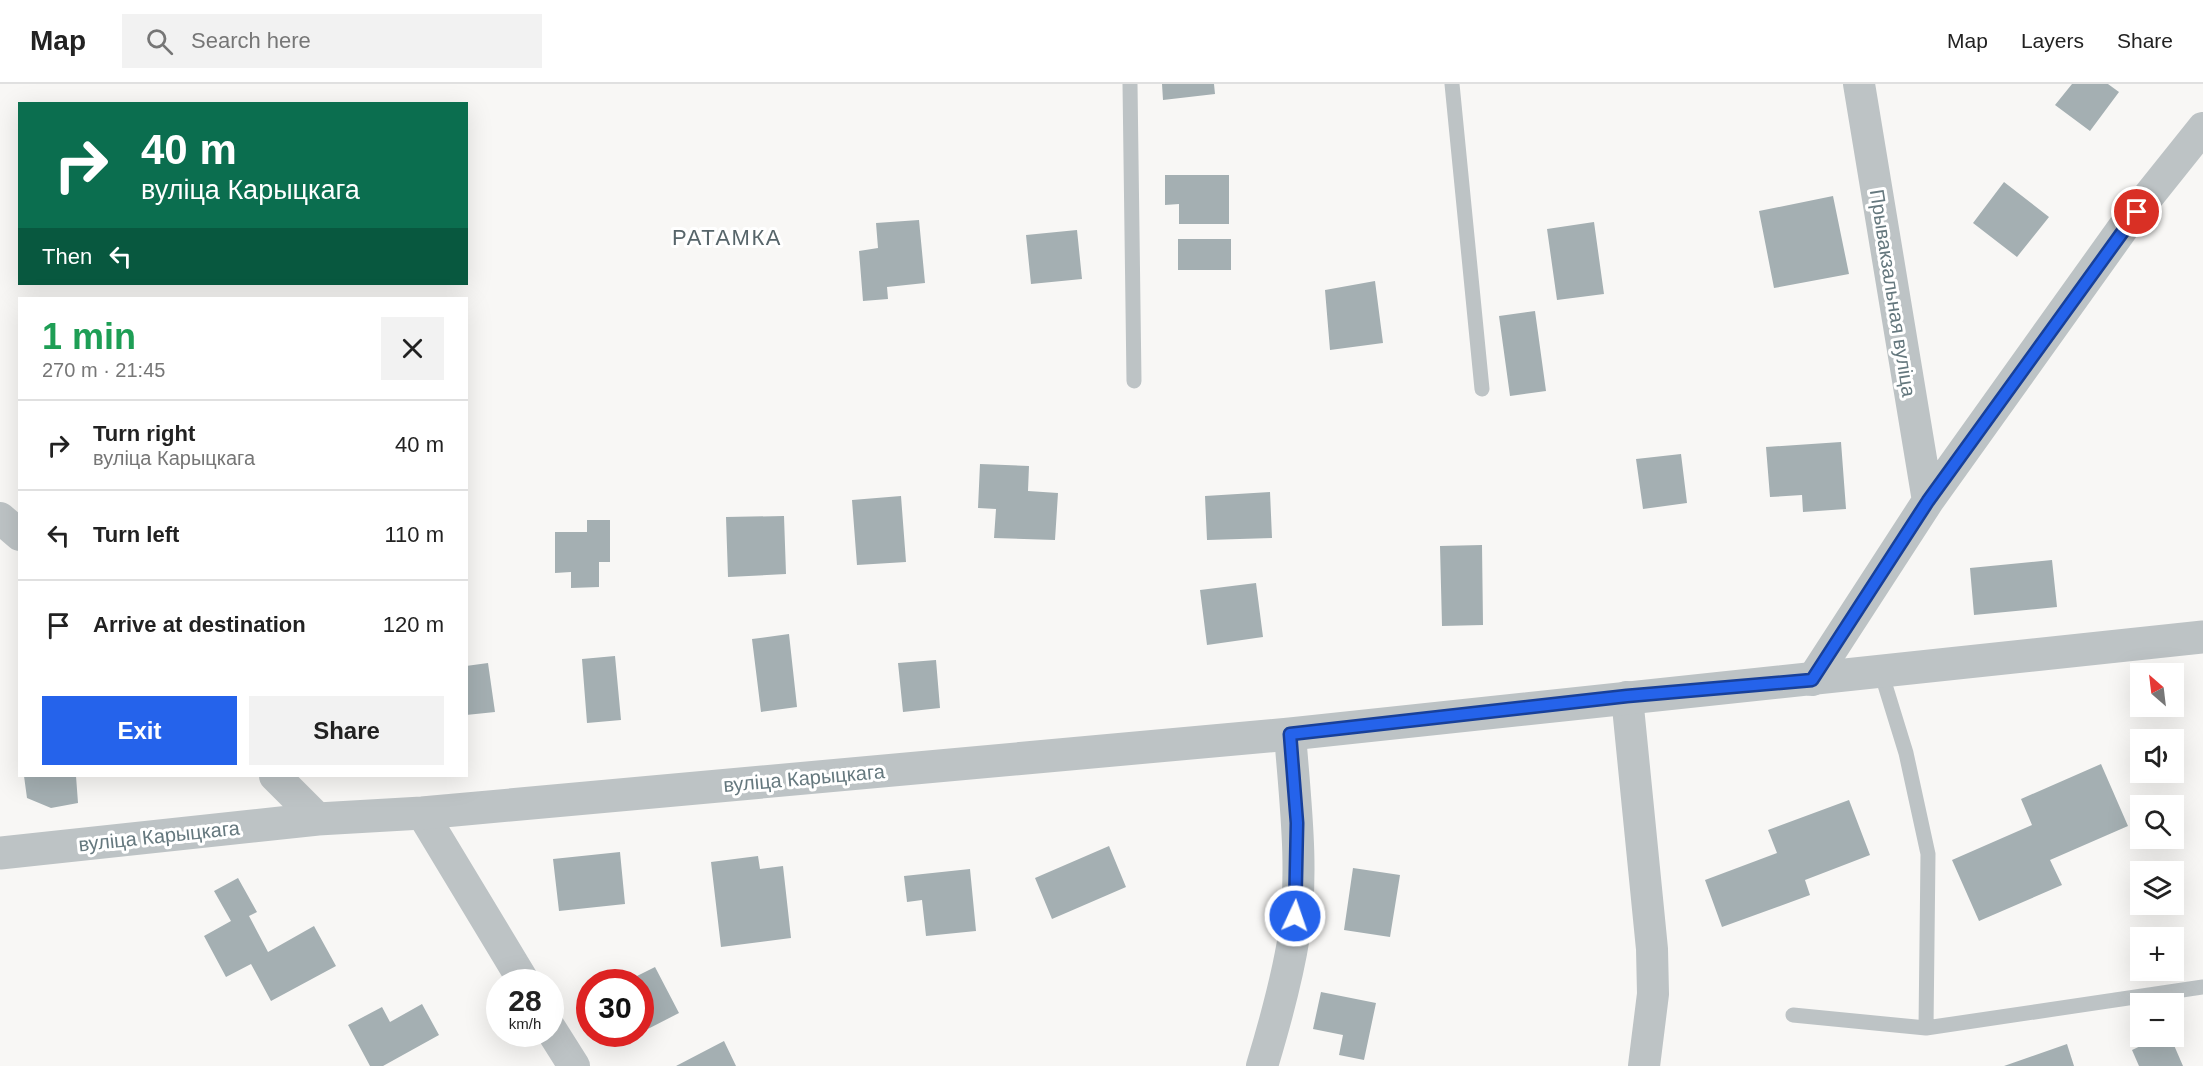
<!DOCTYPE html>
<html lang="en">
<head>
<meta charset="utf-8">
<style>
  body { margin:0; font-family:Arial,sans-serif; background:#f2f2f2; color:#222; height:100vh; display:flex; flex-direction:column; font-size:22px; white-space:nowrap }
  * { box-sizing:border-box; margin:0 }
  p { font-size:20px; color:#767676 }
  .icon { flex:none; width:33px; height:33px; fill:none; stroke:currentColor; stroke-width:2; stroke-linecap:round; stroke-linejoin:round }
  .map { position:relative; flex:1; overflow:hidden }
  .details { position:absolute; left:18px; top:213px; width:450px; height:480px; display:flex; flex-direction:column; background:#fff; border-radius:0px; box-shadow:0 6px 24px #0002 }
  .details>* { flex:none }
  .top-card { position:absolute; left:18px; top:18px; width:450px; height:183px; border-radius:0px; box-shadow:0 6px 24px #0002; background:#0b6e4f; color:#fff; overflow:hidden }
  .needle { width:39px; rotate:332deg }
  .fabs { position:absolute; left:2130px; top:579px; display:grid; gap:12px }
  .fabs a { display:grid; place-items:center; width:54px; height:54px; border-radius:0px; background:#fff; box-shadow:0 6px 24px #0002; font-size:30px }
  .speed { position:absolute; left:486px; top:885px; display:flex; gap:12px; font-size:30px; font-weight:700; text-align:center }
  .speed>* { display:grid; place-content:center; width:78px; height:78px; border-radius:50%; background:#fff; box-shadow:0 6px 24px #0002; line-height:1 }
  .speed small { font-size:15px; font-weight:400 }
  .speed .limit { border:9px solid #d22; background:#fff; color:#111 }
  .pin { position:absolute; display:grid; place-items:center; width:51px; height:51px; color:#fff; margin:-26px; border:3px solid #fff; border-radius:50%; box-shadow:0 2px 6px #0007 }
  .me { position:absolute; width:66px; margin:-33px; rotate:3deg; stroke-linejoin:round; filter:drop-shadow(0 0 4px #0008) }
  .turn { display:flex; align-items:center; gap:21px; height:126px; padding:0 24px; font-size:27px }
  .turn .icon { width:78px; height:78px; stroke-width:2.5 }
  .turn b { display:block; font-size:42px; line-height:51px }
  .then { display:flex; align-items:center; height:57px; padding:0 24px; background:#0003; gap:12px; font-size:22px }
  .round { display:grid; place-items:center; flex:none; width:63px; height:63px; border-radius:0px; background:#f2f2f2 }
  .summary { display:flex; align-items:center; justify-content:space-between; height:102px; padding:0 24px }
  h1 { font-size:36px; font-weight:800; line-height:45px; color:#1e9e55 }
  .button { display:flex; gap:12px; margin-top:auto; padding:12px 24px }
  .button a { flex:1; height:69px; border-radius:0px; background:#2563eb; color:#fff; font-size:24px; font-weight:800; line-height:69px; text-align:center }
  .button a+a { background:#f2f2f2; color:#222 }
  ul { padding:0; list-style:none }
  li { display:flex; align-items:center; gap:18px; height:90px; padding:0 24px; border-top:2px solid #e0e0e0 }
  li div { flex:1 }
  li b { display:block; font-size:22px }
  li em { font-style:normal }
  header { display:flex; align-items:center; gap:36px; box-sizing:border-box; height:84px; padding:0 30px; background:#fff; border-bottom:2px solid #e0e0e0 }
  header strong { font-size:28px }
  nav { display:flex; gap:33px; margin-inline-start:auto; font-size:21px }
  .search { width:420px; height:54px; background:#f2f2f2; display:flex; align-items:center; gap:15px; box-sizing:border-box; padding:0 21px; border-radius:0px; color:#767676; font-size:22px }
  .map>svg:first-child { display:block }
  .building { fill:#a4afb2 }
  .lines { fill:none; stroke-linecap:round; stroke-linejoin:round }
  .service { stroke:#bdc3c5; stroke-width:15 }
  .minor { stroke:#bdc3c5; stroke-width:32 }
  .tertiary { stroke:#bdc3c5; stroke-width:33 }
  .route-casing { stroke:#184099; stroke-width:15 }
  .route { stroke:#2563eb; stroke-width:10 }
  .labels { text-anchor:middle; stroke-width:6; stroke-linejoin:round; paint-order:stroke }
  .street-label { font-size:20px; fill:#65787e; stroke:#fff }
  .quarter-label { font-size:22px; letter-spacing:1.5px; fill:#57656a; stroke:#fff }
</style>
</head>
<body>
<header>
<strong>Map</strong>
<div class="search"><svg class="icon" aria-label="search" viewBox="0 0 24 24"><circle cx="10" cy="10" r="6"/><path d="M15 15l6 6"/></svg>Search here</div>
<nav><a>Map</a><a>Layers</a><a>Share</a></nav>
</header>
<div class="map">
<svg width="2203" height="982" viewBox="0 0 2203 982">
  <rect width="100%" height="100%" fill="#f8f7f5"/>
  <!-- building -->
  <path class="building" d="M1162 0H1214L1215 10 1163 16Z
    M2072 0H2108L2119 8 2090 47 2055 21Z
    M1165 91H1229V140H1179V120L1165 121Z
    M2004 98 2049 133 2017 173 1973 139Z
    M1833 112 1849 190 1774 204 1759 127Z
    M919 136 925 199 887 203 888 215 863 217 859 167 878 164 876 139Z
    M1594 138 1604 210 1557 216 1547 145Z
    M1077 146 1082 195 1031 200 1026 151Z
    M1178 155H1231V186H1178Z
    M1375 197 1383 259 1330 266 1325 206Z
    M1535 227 1546 307 1510 312 1499 232Z
    M1841 358 1846 425 1803 428 1802 411 1770 413 1766 363Z
    M1681 370 1687 419 1643 425 1636 375Z
    M980 380 1029 382 1028 407 1058 409 1055 456 994 454 996 425 978 424Z
    M1270 408 1272 454 1207 456 1205 412Z
    M901 412 906 478 857 481 852 416Z
    M784 432 786 490 728 493 726 433Z
    M587 436H610V478H599V503L571 504V488L555 489V448H587Z
    M1482 461 1483 541 1442 542 1440 462Z
    M2052 476 2057 523 1974 531 1970 484Z
    M1256 499 1263 553 1207 561 1200 506Z
    M789 550 797 623 761 628 752 555Z
    M615 572 621 636 587 639 582 575Z
    M936 576 940 624 903 628 898 579Z
    M488 579 495 628 466 631V582Z
    M2101 680 2128 742 2050 776 2062 801 1979 837 1952 776 2032 741 2021 715Z
    M24 692H76L78 719 51 724 27 714Z
    M1849 716 1870 771 1805 796 1810 811 1722 843 1705 796 1777 769 1768 746Z
    M1109 762 1126 803 1052 835 1035 794Z
    M620 768 625 820 559 827 553 775Z
    M758 772 760 785 783 782 791 854 721 863 711 778Z
    M1353 784 1400 791 1390 853 1344 846Z
    M970 785 976 847 926 852 922 816 907 818 904 792Z
    M238 794 257 828 249 832 268 868 314 842 336 882 271 917 251 880 226 893 204 852 231 837 214 807Z
    M655 883 679 929 640 949V898H625Z
    M1321 908 1376 919 1364 976 1339 971 1343 951 1313 945Z
    M422 920 439 951 383 982H370L348 941 382 923 390 938Z
    M2162 952H2170L2183 982H2139L2132 966Z
    M724 957 736 982H676Z
    M2067 960 2074 982H2004Z"/>
  <g class="lines">
    <!-- service -->
    <path class="service" d="M1130 0 1134 297
      M1452 0 1482 305
      M1881 588 1906 669 1928 770 1926 944
      M1793 931 1926 944 2203 903"/>
    <!-- minor -->
    <path class="minor" d="M1859 0 1928 417
      M0 434 20 451
      M1812 596 1928 417 2123 144 2203 44
      M1627 613 1652 865 1653 910 1644 982
      M275 692 318 735
      M422 729 524 898
      M550 944 574 982
      M1262 982C1275 939 1287 896 1294 852 1304 786 1295 716 1290 650"/>
    <!-- tertiary -->
    <path class="tertiary" d="M0 769 318 735 422 729 1290 650 2203 553"/>
  </g>
  <g class="lines">
    <!-- route casing -->
    <g class="route-casing">
      <path id="route" d="M1295 832 1297 739 1290 650 1627 612 1812 596 1928 417 2137 128"/>
    </g>
    <!-- route -->
    <use href="#route" class="route"/>
  </g>
  <g class="labels">
    <!-- street labels -->
    <g class="street-label">
      <text transform="translate(1893 209) rotate(81)" y="7">Прывакзальная вуліца</text>
      <text transform="translate(804 694) rotate(-5)" y="7">вуліца Карыцкага</text>
      <text transform="translate(159 752) rotate(-6)" y="7">вуліца Карыцкага</text>
    </g>
    <!-- quarter labels -->
    <g class="quarter-label">
      <text x="727" y="161">РАТАМКА</text>
    </g>
  </g>
</svg>
<div class="fabs">
<a><svg class="needle" viewBox="-14 -14 28 28"><path d="M0-13l5 13h-10z" fill="#e53935"/><path d="M0 13l5-13h-10z" fill="#767676"/></svg></a>
<a><svg class="icon" aria-label="sound" viewBox="0 0 24 24"><path d="M4 9h4l5-4v14l-5-4H4zM17 9q2 3 0 6"/></svg></a>
<a><svg class="icon" aria-label="search" viewBox="0 0 24 24"><circle cx="10" cy="10" r="6"/><path d="M15 15l6 6"/></svg></a>
<a><svg class="icon" aria-label="layers" viewBox="0 0 24 24"><path d="M12 4l9 5-9 5-9-5zM3 14l9 5 9-5"/></svg></a>
<a>+</a>
<a>−</a>
</div>
<div class="speed"><div>28<small>km/h</small></div><div class="limit">30</div></div>
<div class="pin" style="left:2137px;top:128px;background:#d93025"><svg class="icon" aria-label="arrive" viewBox="0 0 24 24"><path d="M6 21V4h12l-3 4 3 4H6"/></svg></div>
<svg class="me" style="left:1295px;top:832px" viewBox="-20 -20 40 40"><circle r="17" fill="#2563eb" stroke="#fff" stroke-width="3"/><path d="M0-11L8 9 0 5-8 9z" fill="#fff"/></svg>
<div class="top-card">
<div class="turn"><svg class="icon" aria-label="right" viewBox="0 0 24 24"><path d="M7 20v-9h11M14 6l5 5-5 5"/></svg><div><b>40 m</b>вуліца Карыцкага</div></div>
<div class="then">Then<svg class="icon" aria-label="left" viewBox="0 0 24 24"><path d="M17 20v-9H6M10 6l-5 5 5 5"/></svg></div>
</div>
<section class="details">
<div class="summary"><div><h1>1 min</h1><p>270 m · 21:45</p></div><a class="round"><svg class="icon" aria-label="close" viewBox="0 0 24 24"><path d="M6 6l12 12M18 6L6 18"/></svg></a></div>
<ul>
<li><svg class="icon" aria-label="right" viewBox="0 0 24 24"><path d="M7 20v-9h11M14 6l5 5-5 5"/></svg><div><b>Turn right</b><p>вуліца Карыцкага</p></div><em>40 m</em></li>
<li><svg class="icon" aria-label="left" viewBox="0 0 24 24"><path d="M17 20v-9H6M10 6l-5 5 5 5"/></svg><div><b>Turn left</b></div><em>110 m</em></li>
<li><svg class="icon" aria-label="arrive" viewBox="0 0 24 24"><path d="M6 21V4h12l-3 4 3 4H6"/></svg><div><b>Arrive at destination</b></div><em>120 m</em></li>
</ul>
<div class="button"><a>Exit</a><a>Share</a></div>
</section>
</div>
</body>
</html>
